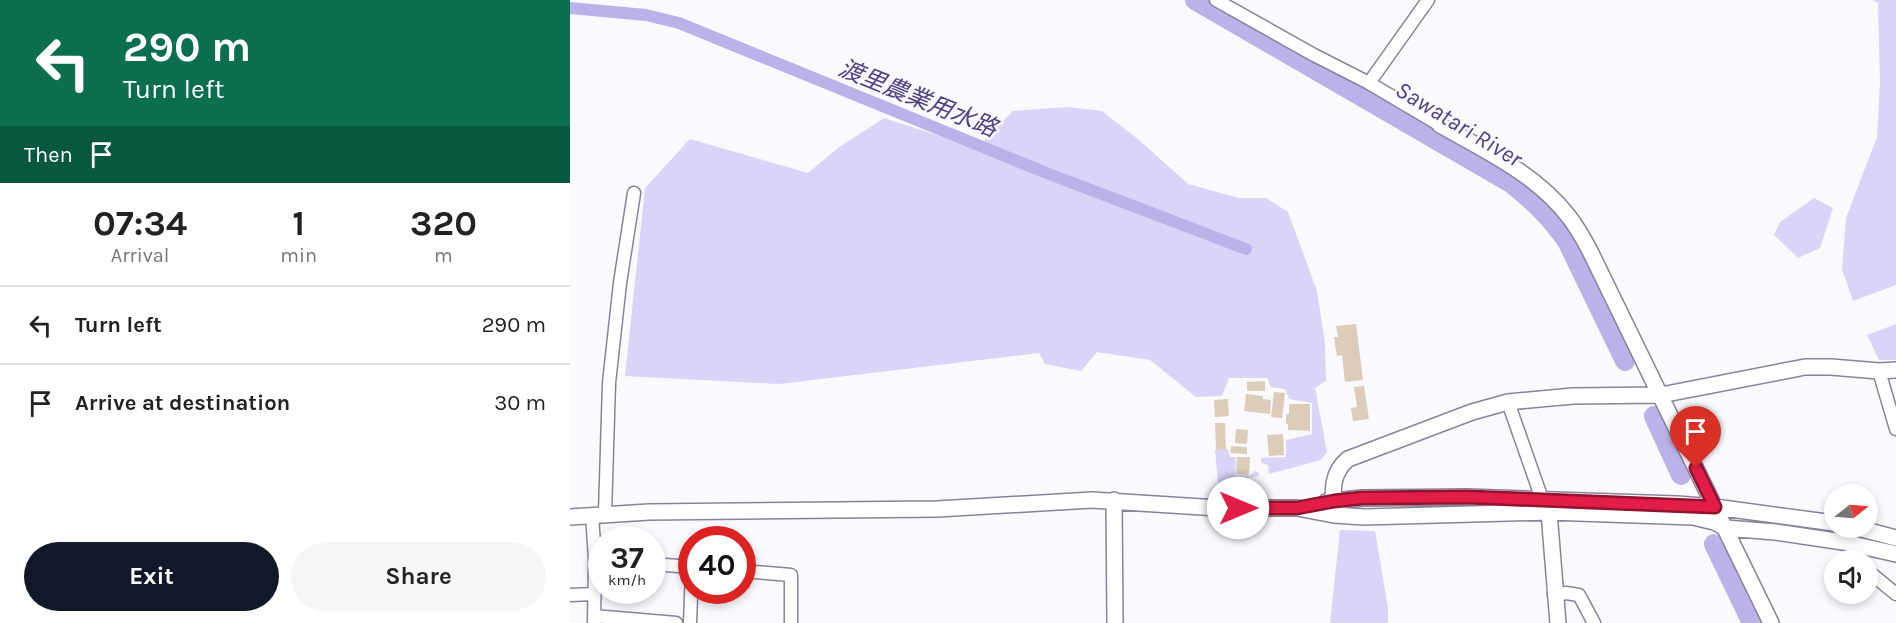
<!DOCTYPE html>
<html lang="en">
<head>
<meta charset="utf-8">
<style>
  body { margin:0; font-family:Karla,"Noto Sans JP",sans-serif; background:#f6f6f6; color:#222; height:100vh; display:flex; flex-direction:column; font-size:22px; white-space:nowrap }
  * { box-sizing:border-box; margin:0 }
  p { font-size:20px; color:#767676 }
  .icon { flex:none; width:33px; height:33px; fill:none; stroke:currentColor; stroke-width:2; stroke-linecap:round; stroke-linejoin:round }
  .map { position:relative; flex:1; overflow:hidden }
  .sheet { display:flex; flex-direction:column; background:#fff; width:570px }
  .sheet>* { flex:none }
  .top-card { background:#0b6e4f; color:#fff; overflow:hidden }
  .needle { width:39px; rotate:73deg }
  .fabs { position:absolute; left:1254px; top:484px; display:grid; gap:12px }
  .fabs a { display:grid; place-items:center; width:54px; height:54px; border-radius:50%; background:#fff; box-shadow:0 3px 9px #0003; font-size:30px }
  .speed { position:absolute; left:18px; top:526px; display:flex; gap:12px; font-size:30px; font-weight:700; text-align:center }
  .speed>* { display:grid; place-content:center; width:78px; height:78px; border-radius:50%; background:#fff; box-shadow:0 3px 9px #0003; line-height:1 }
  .speed small { font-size:15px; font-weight:400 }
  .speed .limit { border:9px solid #d22; background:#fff; color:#111 }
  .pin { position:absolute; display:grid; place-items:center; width:51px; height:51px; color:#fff; margin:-62px -26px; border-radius:50% 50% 50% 0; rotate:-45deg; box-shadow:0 0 6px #0007 }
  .pin .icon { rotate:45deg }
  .me { position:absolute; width:66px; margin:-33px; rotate:90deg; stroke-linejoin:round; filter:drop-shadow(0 0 4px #0008) }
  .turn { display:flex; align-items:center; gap:21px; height:126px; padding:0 24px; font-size:27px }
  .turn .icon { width:78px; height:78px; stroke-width:2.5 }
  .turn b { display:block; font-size:42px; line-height:51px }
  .then { display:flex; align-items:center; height:57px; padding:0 24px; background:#0003; gap:12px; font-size:22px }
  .eta { display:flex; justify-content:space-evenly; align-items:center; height:102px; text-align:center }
  .eta b { font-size:36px; font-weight:700; line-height:42px }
  .action { display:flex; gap:12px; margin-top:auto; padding:12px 24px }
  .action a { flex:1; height:69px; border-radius:36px; background:#111827; color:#fff; font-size:24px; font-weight:700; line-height:69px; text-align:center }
  .action a+a { background:#f6f6f6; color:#222 }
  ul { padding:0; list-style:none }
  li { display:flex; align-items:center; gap:18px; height:78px; padding:0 24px; border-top:2px solid #e0e0e0 }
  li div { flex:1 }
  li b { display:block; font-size:22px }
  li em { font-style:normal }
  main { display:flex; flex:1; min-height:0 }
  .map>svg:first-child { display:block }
  .green { fill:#d9d4f8 }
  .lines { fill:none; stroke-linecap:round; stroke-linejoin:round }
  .canal { stroke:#bcb2e9; stroke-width:12 }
  .river { stroke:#bcb2e9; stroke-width:20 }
  .building { fill:#dbcdb7 }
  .minor-casing { stroke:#87849a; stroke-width:15 }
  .tertiary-casing { stroke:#87849a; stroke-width:18 }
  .minor { stroke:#fff; stroke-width:12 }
  .tertiary { stroke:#fff; stroke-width:15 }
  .route-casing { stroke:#92132f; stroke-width:15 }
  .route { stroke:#e11d48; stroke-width:10 }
  .labels { text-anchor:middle; stroke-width:5; stroke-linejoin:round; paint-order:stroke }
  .water-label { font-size:24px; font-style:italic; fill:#514184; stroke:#f9f9fe }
</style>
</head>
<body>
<main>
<section class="sheet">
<div class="top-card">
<div class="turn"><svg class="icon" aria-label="left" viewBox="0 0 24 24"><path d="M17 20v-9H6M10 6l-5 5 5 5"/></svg><div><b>290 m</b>Turn left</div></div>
<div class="then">Then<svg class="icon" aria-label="arrive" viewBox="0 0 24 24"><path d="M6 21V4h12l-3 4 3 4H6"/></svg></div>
</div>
<div class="eta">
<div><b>07:34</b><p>Arrival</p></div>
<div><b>1</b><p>min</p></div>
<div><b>320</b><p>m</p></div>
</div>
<ul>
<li><svg class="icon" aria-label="left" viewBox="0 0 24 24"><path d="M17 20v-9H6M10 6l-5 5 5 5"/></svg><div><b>Turn left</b></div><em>290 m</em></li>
<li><svg class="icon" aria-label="arrive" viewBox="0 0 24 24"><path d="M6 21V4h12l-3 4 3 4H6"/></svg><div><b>Arrive at destination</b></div><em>30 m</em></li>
</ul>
<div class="action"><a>Exit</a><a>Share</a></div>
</section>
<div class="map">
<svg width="1326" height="623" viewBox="0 0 1326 623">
  <rect width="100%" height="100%" fill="#f9f9fe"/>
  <!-- green -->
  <path class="green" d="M1303 0H1326V285L1283 301 1272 269 1276 218 1307 137 1310 83 1308 3Z
    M497 107 532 111 569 140 618 184 669 198H696L718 212 747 291 755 343 756 381 745 388 757 452 751 460 699 474 698 465 691 463V458L716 457V440L742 434V403L719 399 715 389 701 387 697 378H659L652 396 626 397 580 360 527 352 511 371 475 364 469 353 209 384 55 376 75 188 120 139 238 173 268 148 314 118 407 148 443 111Z
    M1244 198 1263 208 1250 248 1228 258 1204 235 1210 222Z
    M1326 324V360H1309L1297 335Z
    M658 449 660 457H666L665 475 680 476 685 471 688 472 689 476 648 483 645 450Z
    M770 530 805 531 818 608V623H760Z"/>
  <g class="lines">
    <!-- canal -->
    <path class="canal" d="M0 8 76 15 109 23 474 172 676 249"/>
    <!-- river -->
    <path class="river" d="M625 0 941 183C963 200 981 218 997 241L1055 361
      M1084 416 1111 475
      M1144 544 1182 623"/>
  </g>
  <!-- building -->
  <path class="building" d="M786 324 793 380 775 382 772 355 767 356 764 337H768L766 326Z
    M695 381V391H677V382Z
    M794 386 799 419 783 421 781 408 787 407 784 387Z
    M704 392 715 393 712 418 701 417Z
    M676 394 693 396V399L701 400 700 414 674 411Z
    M658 399 659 416 645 417 644 400Z
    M719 404H740V431L718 430V424H716V414H719Z
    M645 423H655L656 449 646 450Z
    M666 429 678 430 677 444 665 443Z
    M713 434 714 455 699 456 697 435Z
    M661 446 677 447V454L660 453Z
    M667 457H680L679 475 666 474Z"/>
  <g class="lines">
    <!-- minor casing -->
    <g class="minor-casing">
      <path id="minor" d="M646 0 744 55 799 83 870 125
        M799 83 858 0
        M1309 371 1326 429
        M938 402 972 499
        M35 514 39 383 50 283 64 193
        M22 515 25 559 24 623
        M1283 544 1288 561
        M82 564 122 567
        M172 571 221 575V623
        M1298 571 1326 594
        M0 595 24 594
        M984 595 996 593 1009 595 1024 623
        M24 616 106 623
        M120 623 122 570"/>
    </g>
    <!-- tertiary casing -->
    <g class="tertiary-casing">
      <path id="tertiary" d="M870 125C916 151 966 174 999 217 1007 227 1013 238 1019 249L1201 623
        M544 500 545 623
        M756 502 792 498 897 497 1107 504 1145 507 1264 523
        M979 512 988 623
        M764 515C763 493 760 474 778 459L902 412 938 402 1003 396 1091 395 1235 367H1261L1309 371 1326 370
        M0 517 79 512 367 509 522 500 648 508H727L764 515 794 517 979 512 1123 517 1144 522 1156 528 1205 532 1273 542 1326 554
        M1288 528 1326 538"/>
    </g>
    <!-- minor -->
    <use href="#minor" class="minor"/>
    <!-- tertiary -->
    <use href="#tertiary" class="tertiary"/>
  </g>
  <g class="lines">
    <!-- route casing -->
    <g class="route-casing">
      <path id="route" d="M668 508H727L764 501 792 498 897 497 1145 507 1126 468"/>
    </g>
    <!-- route -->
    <use href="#route" class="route"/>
  </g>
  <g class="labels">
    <!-- water labels -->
    <g class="water-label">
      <text transform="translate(348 98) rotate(22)" y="8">渡里農業用水路</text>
      <text transform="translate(889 124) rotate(31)" y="8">Sawatari River</text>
    </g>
  </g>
</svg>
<div class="fabs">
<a><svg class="needle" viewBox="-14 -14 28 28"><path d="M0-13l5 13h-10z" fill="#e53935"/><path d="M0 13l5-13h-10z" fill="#767676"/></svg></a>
<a><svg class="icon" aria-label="sound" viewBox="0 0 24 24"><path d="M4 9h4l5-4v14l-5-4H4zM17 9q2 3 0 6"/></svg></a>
</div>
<div class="speed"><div>37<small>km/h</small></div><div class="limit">40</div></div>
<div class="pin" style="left:1126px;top:468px;background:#d93025"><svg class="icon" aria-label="arrive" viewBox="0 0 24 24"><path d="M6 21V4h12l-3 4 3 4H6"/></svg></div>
<svg class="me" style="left:668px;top:508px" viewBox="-20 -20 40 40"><circle r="19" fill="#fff"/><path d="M0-13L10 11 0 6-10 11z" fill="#e11d48"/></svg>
</div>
</main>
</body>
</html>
